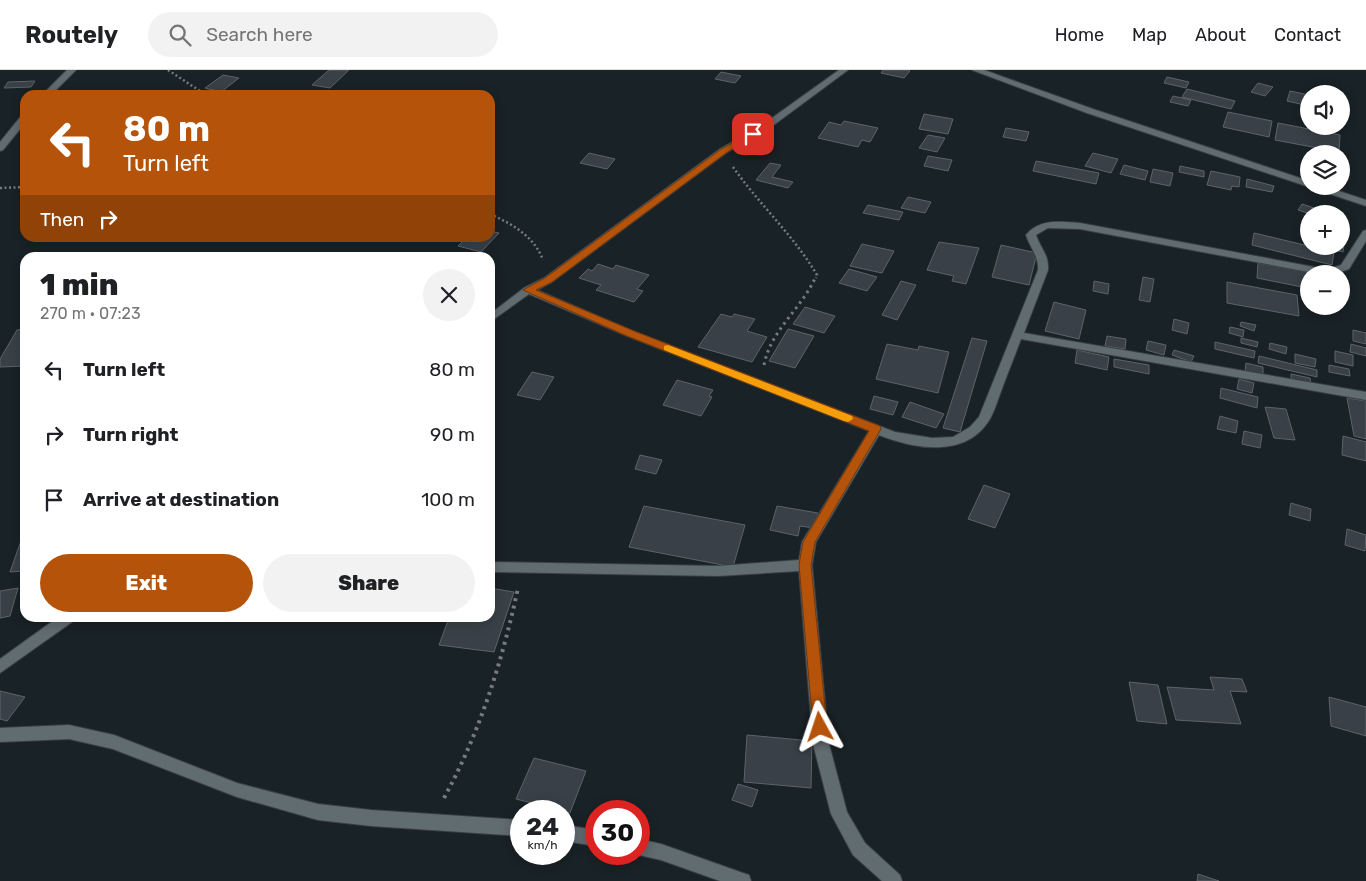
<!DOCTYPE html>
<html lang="en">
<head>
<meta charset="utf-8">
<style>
  body { margin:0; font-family:Rubik,sans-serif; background:#f2f2f2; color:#202124; height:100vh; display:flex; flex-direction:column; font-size:19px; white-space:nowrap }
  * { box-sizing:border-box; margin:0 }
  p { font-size:16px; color:#757577 }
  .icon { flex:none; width:28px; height:28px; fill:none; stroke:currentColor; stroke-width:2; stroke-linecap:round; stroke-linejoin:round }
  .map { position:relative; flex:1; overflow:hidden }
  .panel { position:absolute; left:20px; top:182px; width:475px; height:370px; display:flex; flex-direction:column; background:#fff; border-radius:15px; box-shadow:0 2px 12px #0003 }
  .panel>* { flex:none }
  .top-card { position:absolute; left:20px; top:20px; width:475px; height:152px; border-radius:15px; box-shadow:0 2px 12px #0003; background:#b45309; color:#fff; overflow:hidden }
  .buttons { position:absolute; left:1300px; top:15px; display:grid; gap:10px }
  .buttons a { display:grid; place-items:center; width:50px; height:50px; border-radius:50%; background:#fff; box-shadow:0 2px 12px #0003; font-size:25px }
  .speed { position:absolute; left:510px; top:730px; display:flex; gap:10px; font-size:25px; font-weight:700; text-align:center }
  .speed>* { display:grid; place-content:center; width:65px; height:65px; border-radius:50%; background:#fff; box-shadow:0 2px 12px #0003; line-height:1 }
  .speed small { font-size:12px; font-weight:400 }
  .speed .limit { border:8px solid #d22; background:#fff; color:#111 }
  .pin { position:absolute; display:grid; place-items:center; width:42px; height:42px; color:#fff; margin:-21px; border-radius:10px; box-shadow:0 2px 8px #0006 }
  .me { position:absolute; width:55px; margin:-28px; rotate:355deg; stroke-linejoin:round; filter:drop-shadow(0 0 4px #0008) }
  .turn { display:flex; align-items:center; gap:18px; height:105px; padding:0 20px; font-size:22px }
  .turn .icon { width:65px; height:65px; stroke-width:2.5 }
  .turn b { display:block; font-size:35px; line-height:42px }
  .then { display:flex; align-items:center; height:48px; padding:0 20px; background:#0003; gap:10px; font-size:19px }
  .round { display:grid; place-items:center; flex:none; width:52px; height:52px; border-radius:26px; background:#f2f2f2 }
  .overview { display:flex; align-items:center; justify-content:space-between; height:85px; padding:0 20px }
  h1 { font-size:30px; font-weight:800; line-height:38px }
  .action { display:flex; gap:10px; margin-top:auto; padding:10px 20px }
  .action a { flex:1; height:58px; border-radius:30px; background:#b45309; color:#fff; font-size:20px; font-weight:800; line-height:58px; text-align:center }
  .action a+a { background:#f2f2f2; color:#202124 }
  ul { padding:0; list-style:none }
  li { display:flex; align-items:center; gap:15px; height:65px; padding:0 20px }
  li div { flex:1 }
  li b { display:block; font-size:19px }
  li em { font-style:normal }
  header { display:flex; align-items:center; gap:30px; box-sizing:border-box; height:70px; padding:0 25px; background:#fff; border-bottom:1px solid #e0e0e0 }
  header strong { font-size:24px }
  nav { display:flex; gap:28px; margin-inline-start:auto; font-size:18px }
  .search { width:350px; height:45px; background:#f2f2f2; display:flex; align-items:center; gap:12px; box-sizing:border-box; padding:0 18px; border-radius:28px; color:#757577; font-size:19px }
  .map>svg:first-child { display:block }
  .building { fill:#394047; stroke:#5c646b }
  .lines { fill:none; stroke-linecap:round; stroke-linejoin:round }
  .street-casing { stroke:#394044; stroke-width:2 }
  .secondary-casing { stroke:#394044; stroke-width:2 }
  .path-far2 { stroke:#757c80; stroke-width:2.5; stroke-dasharray:2 2.5; stroke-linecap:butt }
  .path-far1 { stroke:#757c80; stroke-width:3; stroke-dasharray:2.5 4; stroke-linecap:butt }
  .path { stroke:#757c80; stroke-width:4; stroke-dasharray:3 4.5; stroke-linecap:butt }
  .street { fill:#616c70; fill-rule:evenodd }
  .secondary { fill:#616c70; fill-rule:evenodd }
  .route { fill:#b45309; stroke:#753606 }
  .slow { fill:#f59e0b }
</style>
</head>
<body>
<header>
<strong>Routely</strong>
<div class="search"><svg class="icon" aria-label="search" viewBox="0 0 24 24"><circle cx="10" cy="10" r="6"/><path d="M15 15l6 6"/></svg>Search here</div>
<nav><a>Home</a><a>Map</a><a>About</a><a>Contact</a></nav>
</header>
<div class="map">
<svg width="1366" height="811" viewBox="0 0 1366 811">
  <rect width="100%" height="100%" fill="#192226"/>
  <!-- building -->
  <path class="building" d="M329 0H349L330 18 312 15Z
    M883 0H908L910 1 904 8 881 3Z
    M721 2 741 6 735 13 715 9Z
    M223 5 239 8 221 22 205 18Z
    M1167 7 1189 12 1186 18 1164 13Z
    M35 11 31 17 4 18 8 12Z
    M1258 13 1273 17 1265 26 1251 22Z
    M1187 19 1235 31 1231 39 1182 27Z
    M1290 21 1309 25V36L1287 31Z
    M1173 26 1191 30 1188 36 1170 32Z
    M1228 42 1272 51 1269 67 1223 57Z
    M924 44 953 49 948 64 919 59Z
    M844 51 878 58 870 72 862 70 858 77 818 68 829 52 841 55Z
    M1278 53 1340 65 1339 82 1275 70Z
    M1006 58 1029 62 1026 71 1003 67Z
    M928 65 945 68 937 82 919 78Z
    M589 83 615 89 607 99 580 93Z
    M1093 83 1118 89 1111 103 1085 96Z
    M928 86 952 90 948 101 924 96Z
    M1036 91 1099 103 1096 114 1033 101Z
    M770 93 781 95 772 107 793 112 788 118 756 110Z
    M1124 95 1148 101 1145 110 1120 104Z
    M1180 96 1204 101V107L1179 102Z
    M1153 99 1173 103 1170 116 1150 112Z
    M1211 101 1240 107 1239 117 1232 116 1231 120 1207 115Z
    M1247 109 1274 116 1272 122 1246 117Z
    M908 127 931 132 925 143 901 138Z
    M1302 134 1332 144H1310L1298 140Z
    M868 135 903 142 899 150 863 143Z
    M490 161 499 163 481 182 458 176 466 168H490Z
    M1254 163 1334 182 1332 195 1252 175Z
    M1341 167H1345L1343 182 1327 178V176H1341Z
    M939 172 979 178 966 214 952 211 954 206 927 200Z
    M862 174 894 181 882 203 850 196Z
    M1001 175 1037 183 1029 215 992 207Z
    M1258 193 1307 202V218L1257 208Z
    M598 194 613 199 616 195 649 205 637 219 643 221 634 232 596 220 601 215 579 208 588 199 592 201Z
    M849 199 877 207 867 221 839 213Z
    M1143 207 1154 209 1150 232 1139 230Z
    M901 211 916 215 897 250 882 245Z
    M1094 211 1109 214 1108 224 1093 221Z
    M1227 212 1297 225 1299 246 1227 233Z
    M1054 232 1086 240 1079 269 1045 261Z
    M805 237 835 246 824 263 793 254Z
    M721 244 732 247 734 244 755 249 747 261 767 267 752 292 698 277Z
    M1174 249 1189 253 1187 264 1172 260Z
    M1241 252 1256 255 1254 261 1240 256Z
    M1230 257 1244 260 1243 267 1229 263Z
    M25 259V296L0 297V289L17 260Z
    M788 259 814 266 795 298 769 291Z
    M1353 260 1366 263V274L1353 271Z
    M1107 266 1126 269 1125 279 1105 276Z
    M972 268 987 271 960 362 943 358Z
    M1241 268 1258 272 1257 277 1241 273Z
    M1148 271 1166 275 1164 285 1146 280Z
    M1215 272 1255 281 1254 288 1215 279Z
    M1270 273 1287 277 1286 284 1269 279Z
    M887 274 918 280 919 276 949 282 938 323 876 309Z
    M1351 274 1366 278V286L1350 282Z
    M1077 280 1109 287 1107 300 1075 293Z
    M1174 280 1194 286 1191 292 1172 285Z
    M1335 281 1353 285V296L1335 292Z
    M1295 284 1316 289 1315 297 1295 293Z
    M1259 286 1317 300V307L1258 293Z
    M1114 289 1149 295V304L1114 297Z
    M1246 293 1263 297V306L1245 302Z
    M1329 295 1349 299 1350 306 1329 302Z
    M532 302 554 307 540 330 517 325Z
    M1291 304 1310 308 1311 314 1291 311Z
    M1239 309 1254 313 1252 323 1237 319Z
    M677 310 713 320 709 326 712 327 701 346 663 335Z
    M1221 318 1258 327 1257 338 1220 328Z
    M874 326 898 332 893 345 870 339Z
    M1347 328 1366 331V369L1354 366Z
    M910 332 944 344 936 358 902 347Z
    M1265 337 1286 339 1295 370 1274 368Z
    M1220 346 1238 351 1236 363 1217 359Z
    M1244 361 1262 365 1260 378 1242 374Z
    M1343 366 1366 372V391L1342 385Z
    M640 385 662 390 656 404 635 399Z
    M984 415 1010 424 995 458 968 449Z
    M1291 433 1311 439 1310 451 1289 445Z
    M644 436 745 455 733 497 629 477Z
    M777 436 818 443 814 458 800 456 798 466 770 460Z
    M1347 459 1366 465 1365 481 1345 475Z
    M22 468H25V501L10 502Z
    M18 518 10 546 0 548V521Z
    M490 518 514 522 494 582 439 575 449 548H490Z
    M1210 607 1242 609 1247 622 1230 621 1241 654 1176 650 1167 617 1214 620Z
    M1129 612 1158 615 1167 654 1137 651Z
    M0 621 25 627 7 651 0 649Z
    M1329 627 1366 637V666L1331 656Z
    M747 665 812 671 811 718 744 712Z
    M534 688 586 701 570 743 516 729Z
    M738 714 758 720 752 737 732 730Z
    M1198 804 1219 811H1197Z"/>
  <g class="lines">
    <!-- street casing -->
    <g class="street-casing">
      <path id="street" d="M67 0H76L51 25H42Z
        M839 0H848L771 57 726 83 552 212 537 220 635 262 895 362 932 368 953 367 970 357 979 347 1038 200C1039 186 1030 178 1026 165 1040 148 1061 152 1080 153L1314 197 1332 198 1341 195 1363 161 1366 160V171L1349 199 1334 204 1314 203 1080 159 1048 158 1036 165C1041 180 1049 184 1048 200L1024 263 1366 322V330L1021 269C1014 288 1006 307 999 327 996 335 993 345 988 352 964 388 914 379 879 365L816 472 812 495 829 674 847 742 865 773 900 805 902 811H882L853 785 831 744 813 674 799 501 718 506 490 502V492L718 496 799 490 802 472 869 361 627 266 529 224 490 252V244L524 218 544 208 720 79 765 53Z
        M25 44V53L3 80 0 81V72L22 45Z
        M57 548H74L72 552 0 603V589Z
        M69 655 114 665 237 713 318 734 371 740 521 750V766L371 756 318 750 237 727 113 679 69 669 0 672V658Z
        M564 755 596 760V776L564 771Z
        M639 769 661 774 743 803 749 805 751 811H720L661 790 639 785 636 784H639Z"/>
    </g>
    <!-- secondary casing -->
    <g class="secondary-casing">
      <path id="secondary" d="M972 0H984L1093 39 1309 111V116H1324L1366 130V136L1087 43Z"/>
    </g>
    <!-- path-far2 -->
    <path class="path-far2" d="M168 0 206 25
      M733 97C759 134 794 166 817 205L816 208
      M0 118 25 117
      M490 144C512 154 534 166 543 190"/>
    <!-- path-far1 -->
    <path class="path-far1" d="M764 295C771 259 802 239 816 206"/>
    <!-- path -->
    <path class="path" d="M444 728C480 662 502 592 518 518"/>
    <!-- street -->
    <use href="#street" class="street"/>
    <!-- secondary -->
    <use href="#secondary" class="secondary"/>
  </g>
  <!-- route -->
  <path class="route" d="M753 61 756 62V65L726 83 552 212 536 220 634 261 880 356 881 359 815 472 811 495 827 657 825 661 820 663 815 661 813 657 799 495 803 472 869 361 627 266 523 220 545 208 720 80Z"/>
  <!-- slow -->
  <path class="slow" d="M668 275 852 346 853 349 848 352 844 351 664 280V276Z"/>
</svg>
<div class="buttons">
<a><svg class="icon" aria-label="sound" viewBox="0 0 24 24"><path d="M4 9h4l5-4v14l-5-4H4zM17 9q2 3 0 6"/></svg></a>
<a><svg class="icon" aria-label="layers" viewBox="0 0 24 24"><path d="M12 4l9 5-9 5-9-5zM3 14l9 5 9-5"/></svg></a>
<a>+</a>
<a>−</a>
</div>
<div class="speed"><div>24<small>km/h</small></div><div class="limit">30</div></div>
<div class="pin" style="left:753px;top:64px;background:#d93025"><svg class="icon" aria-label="arrive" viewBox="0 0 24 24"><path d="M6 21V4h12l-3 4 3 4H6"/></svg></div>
<svg class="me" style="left:820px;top:657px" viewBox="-20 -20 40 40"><path d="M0-17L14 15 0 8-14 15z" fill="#b45309" stroke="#fff" stroke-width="4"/></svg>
<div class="top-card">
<div class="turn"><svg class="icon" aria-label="left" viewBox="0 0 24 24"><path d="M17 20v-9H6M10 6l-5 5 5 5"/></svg><div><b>80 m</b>Turn left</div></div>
<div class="then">Then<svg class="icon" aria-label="right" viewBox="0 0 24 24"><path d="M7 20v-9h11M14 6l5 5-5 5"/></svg></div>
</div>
<section class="panel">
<div class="overview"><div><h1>1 min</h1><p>270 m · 07:23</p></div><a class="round"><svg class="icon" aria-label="close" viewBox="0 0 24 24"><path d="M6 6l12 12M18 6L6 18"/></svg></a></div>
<ul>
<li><svg class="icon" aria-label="left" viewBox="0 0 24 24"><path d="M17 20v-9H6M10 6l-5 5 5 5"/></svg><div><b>Turn left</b></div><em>80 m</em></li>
<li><svg class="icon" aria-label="right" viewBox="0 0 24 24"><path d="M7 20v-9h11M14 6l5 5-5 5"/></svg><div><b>Turn right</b></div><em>90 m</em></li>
<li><svg class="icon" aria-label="arrive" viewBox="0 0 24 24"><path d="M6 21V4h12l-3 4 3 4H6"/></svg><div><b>Arrive at destination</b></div><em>100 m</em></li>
</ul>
<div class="action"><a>Exit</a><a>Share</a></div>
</section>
</div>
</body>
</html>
